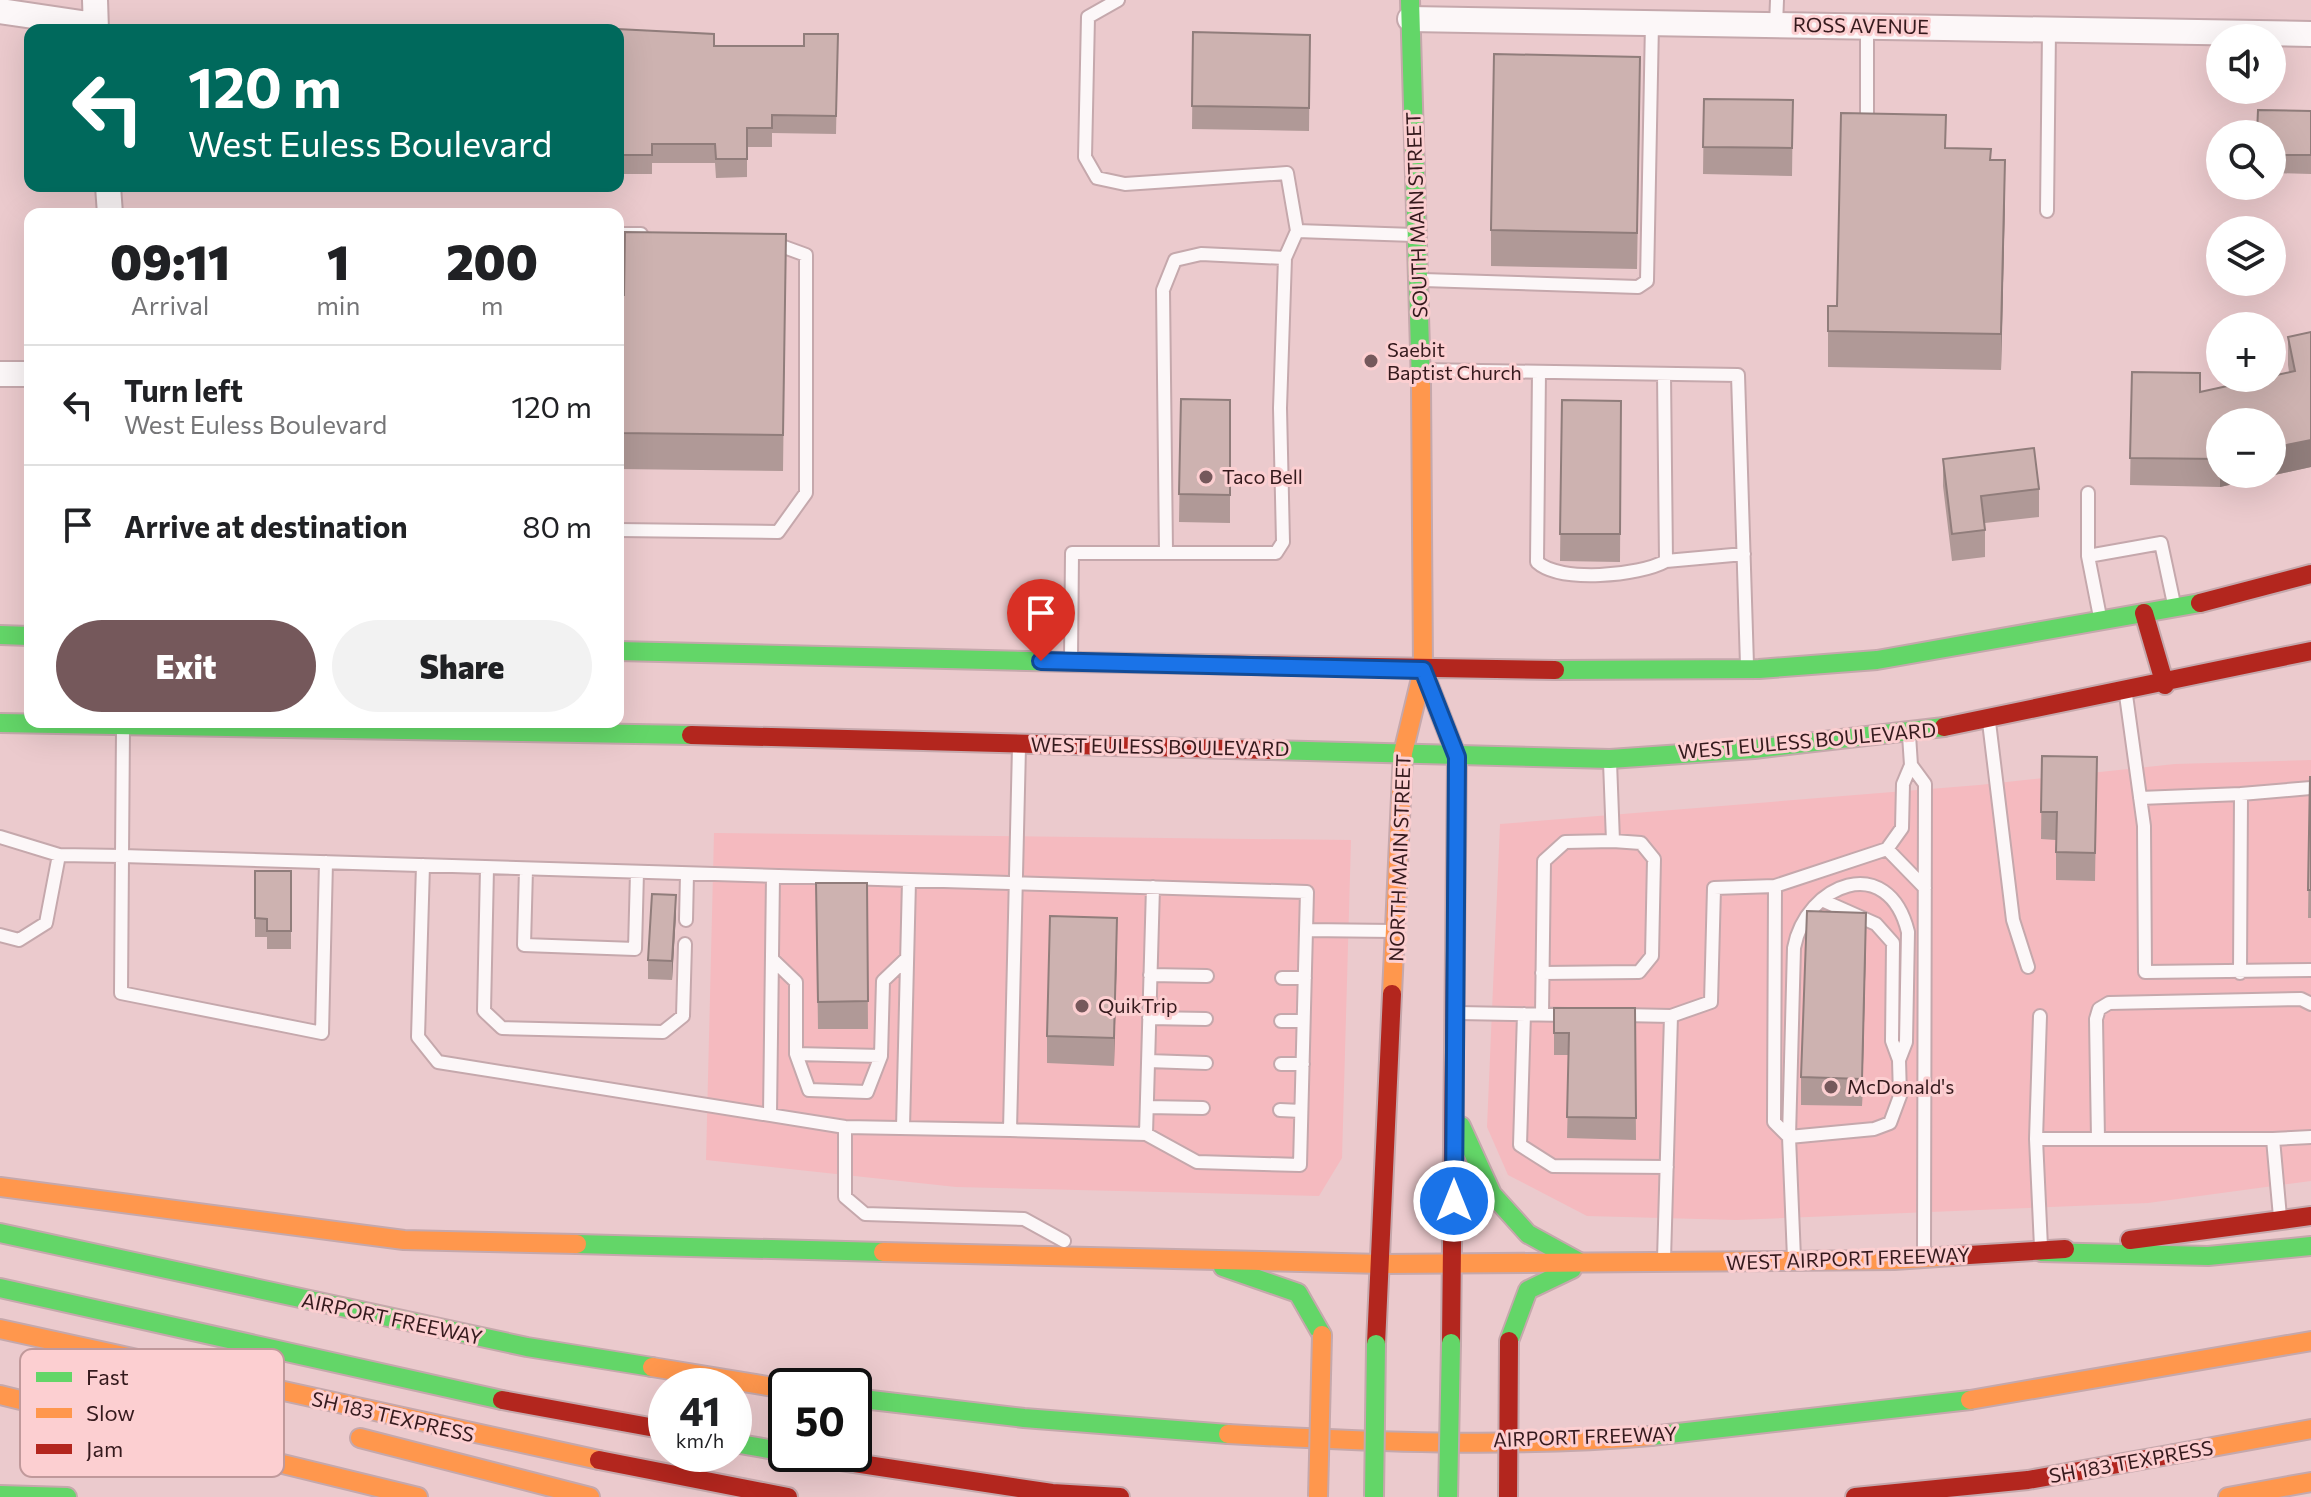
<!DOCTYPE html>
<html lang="en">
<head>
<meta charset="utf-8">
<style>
  body { margin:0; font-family:Commissioner,sans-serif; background:#f2f2f2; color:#202124; height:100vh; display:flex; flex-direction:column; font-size:30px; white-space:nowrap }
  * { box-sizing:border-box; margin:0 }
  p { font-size:26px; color:#757577 }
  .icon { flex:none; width:44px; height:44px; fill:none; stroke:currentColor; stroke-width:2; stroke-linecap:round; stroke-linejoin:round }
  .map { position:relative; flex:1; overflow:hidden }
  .drawer { position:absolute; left:24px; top:208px; width:600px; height:520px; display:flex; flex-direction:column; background:#fff; border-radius:16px; box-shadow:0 8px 32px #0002 }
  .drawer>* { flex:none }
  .banner { position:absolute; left:24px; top:24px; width:600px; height:168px; border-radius:16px; box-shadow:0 8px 32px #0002; background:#00695c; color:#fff; overflow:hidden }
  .controls { position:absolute; left:2206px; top:24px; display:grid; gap:16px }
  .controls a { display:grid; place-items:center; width:80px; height:80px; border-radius:50%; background:#fff; box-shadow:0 8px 32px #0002; font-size:40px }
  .speed { position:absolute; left:648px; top:1368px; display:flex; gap:16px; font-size:40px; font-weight:700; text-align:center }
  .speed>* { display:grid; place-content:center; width:104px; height:104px; border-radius:50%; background:#fff; box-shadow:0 8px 32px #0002; line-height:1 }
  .speed small { font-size:20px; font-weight:400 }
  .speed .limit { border:4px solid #111; border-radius:12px; background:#fff; color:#111 }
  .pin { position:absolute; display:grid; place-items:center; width:68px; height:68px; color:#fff; margin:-82px -34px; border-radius:50% 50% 50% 0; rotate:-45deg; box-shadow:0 0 8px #0007 }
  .pin .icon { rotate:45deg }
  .me { position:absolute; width:88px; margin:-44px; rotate:0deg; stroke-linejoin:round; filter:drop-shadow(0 0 6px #0008) }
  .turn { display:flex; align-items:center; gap:28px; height:168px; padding:0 32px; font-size:36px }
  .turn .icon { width:104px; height:104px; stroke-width:2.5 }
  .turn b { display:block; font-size:56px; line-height:68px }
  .eta { display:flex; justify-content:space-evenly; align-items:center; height:136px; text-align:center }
  .eta b { font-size:48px; font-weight:800; line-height:56px }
  .button { display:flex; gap:16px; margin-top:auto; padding:16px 32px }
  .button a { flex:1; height:92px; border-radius:48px; background:#75585b; color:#fff; font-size:32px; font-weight:800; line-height:92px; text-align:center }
  .button a+a { background:#f2f2f2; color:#202124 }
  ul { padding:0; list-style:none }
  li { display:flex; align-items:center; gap:24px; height:120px; padding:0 32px; border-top:2px solid #e0e0e0 }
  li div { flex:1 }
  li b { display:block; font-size:30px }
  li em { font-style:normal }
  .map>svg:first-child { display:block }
  .built { fill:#f5babf }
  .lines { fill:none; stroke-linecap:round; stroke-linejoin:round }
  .lane-casing { stroke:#c5a8ac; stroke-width:16 }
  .street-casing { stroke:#c5a8ac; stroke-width:28 }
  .fast-casing { stroke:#c5a8ac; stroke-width:22 }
  .slow-casing { stroke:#c5a8ac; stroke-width:22 }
  .jam-casing { stroke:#c5a8ac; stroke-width:22 }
  .lane { stroke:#fcf7f8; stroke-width:12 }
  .street { stroke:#fcf7f8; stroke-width:24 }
  .fast { stroke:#63d668; stroke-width:18 }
  .slow { stroke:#ff974d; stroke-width:18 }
  .jam { stroke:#b3261e; stroke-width:18 }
  .fast-bridge-casing { stroke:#c5a8ac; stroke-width:22; stroke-linecap:butt }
  .slow-bridge-casing { stroke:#c5a8ac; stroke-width:22; stroke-linecap:butt }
  .jam-bridge-casing { stroke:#c5a8ac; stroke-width:22; stroke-linecap:butt }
  .fast-bridge { stroke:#63d668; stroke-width:18 }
  .slow-bridge { stroke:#ff974d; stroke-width:18 }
  .jam-bridge { stroke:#b3261e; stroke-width:18 }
  .wall { fill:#b09997 }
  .shaded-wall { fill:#907d7b }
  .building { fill:#cdb2b0; stroke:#907d7b; stroke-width:2 }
  .route-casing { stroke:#114b97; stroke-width:20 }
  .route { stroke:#1a73e8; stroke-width:14 }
  .poi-dot { fill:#75585b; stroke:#fccfd1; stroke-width:3 }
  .labels { text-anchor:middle; stroke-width:6; stroke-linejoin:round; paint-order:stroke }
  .street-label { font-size:20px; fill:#351a1d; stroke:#fccfd1 }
  .poi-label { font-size:20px; fill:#351a1d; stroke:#fccfd1; text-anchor:start }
  .key { fill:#fccfd1; stroke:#c0999b; stroke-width:2 }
  .key-label { font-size:22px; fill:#351a1d }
</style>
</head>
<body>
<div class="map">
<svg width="2311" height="1497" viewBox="0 0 2311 1497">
  <rect width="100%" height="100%" fill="#ebcacd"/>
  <!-- built -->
  <path class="built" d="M2311 760V1181L2148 1203 1736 1220 1587 1216 1508 1175 1487 1127 1500 824 1979 785 2175 764Z
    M714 833 1351 840 1342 1158 1319 1196 956 1187 706 1160Z"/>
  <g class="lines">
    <!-- lane casing -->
    <g class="lane-casing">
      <path id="lane" d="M1118 0 1088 17 1085 157 1097 178 1125 184 1287 173 1297 231
        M1776 25 1777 0
        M1867 126V27
        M2047 211 2049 30
        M618 234H641
        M1423 280 1638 287 1647 281 1652 23
        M1422 370 1738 375 1747 665
        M1539 372 1537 562C1560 583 1639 576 1666 561
        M1664 374 1666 561 1744 554
        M2088 493V556L2100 617
        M618 530 778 532 806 493V255L773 243
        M1166 552 1163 290 1175 260 1201 254 1285 258
        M2088 556 2161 543 2174 604
        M1071 658 1072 553H1276L1283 542 1280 408 1285 258 1297 231 1414 235
        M2126 695 2144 826 2145 972 2311 970
        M1989 722 2013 920 2028 967
        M123 730 122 856 1307 892 1306 930 1394 931
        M1911 765 1925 784 1924 1257
        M2140 798 2241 794
        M0 837 59 855 122 856 121 993 322 1033 326 862
        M1887 849 1925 888
        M423 865 418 1037 438 1062 845 1127 1010 1130 1019 747
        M487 868 484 1011 502 1028 663 1032 683 1016 685 944
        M526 869 524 945 635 949 637 872
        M1824 901 1876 924 1893 943 1892 1041 1899 1060 1900 1096 1890 1123 1874 1129 1789 1137 1794 948C1806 884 1888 851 1908 932L1906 1042 1899 1060
        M686 920 687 874
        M0 935 19 940 46 923 59 855
        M772 959 796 982V1054L881 1056 883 981 906 959
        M1542 973 1639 972 1652 956 1654 859 1641 843 1613 841
        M2240 973 2241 794 2311 788
        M1150 975 1207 976
        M1282 978H1305
        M1458 1013 1568 1015
        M1524 1014 1520 1145 1553 1166 1667 1167
        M1542 1014 1544 861 1565 842 1613 841 1610 762
        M1622 1015 1671 1016
        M1149 1018 1206 1019
        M1281 1021H1303
        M796 1054 809 1090 867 1092 881 1056
        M1148 1061 1206 1063
        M1281 1064H1303
        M1147 1107 1203 1108
        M1280 1110 1301 1111
        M770 1115 773 876
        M845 1127V1197L865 1214 1024 1219 1064 1241
        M903 1128 909 881
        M1010 1130 1146 1134 1197 1162 1300 1165 1306 930
        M1146 1134 1153 887
        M2036 1139 2040 1016
        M2098 1139 2096 1019 2099 1009 2109 1003 2301 999 2311 1004
        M2280 1217 2273 1139 2311 1137
        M2041 1247 2036 1139H2273
        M1794 1258 1789 1137 1774 1122 1775 886 1887 849 1902 828 1903 784 1911 765 1909 735
        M1664 1259 1671 1016 1711 1002 1714 888 1775 886"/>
    </g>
    <!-- street casing -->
    <g class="street-casing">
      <path id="street" d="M95 0 96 30
        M0 11 95 25
        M1410 19 2311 34
        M108 186 110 214
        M0 374H30"/>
    </g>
    <!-- fast casing -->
    <g class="fast-casing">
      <path id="fast" d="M1410 0 1421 385
        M0 635 30 636
        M618 651 1070 662
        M1555 670 1759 669 1877 660 2200 603
        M0 723 691 735
        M1268 750 1610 759 1754 749 1944 727
        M1461 1126 1492 1194 1528 1234 1579 1262
        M0 1233 527 1347 652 1367
        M577 1244 883 1252
        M2041 1252 2208 1256 2311 1246
        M1223 1267 1298 1293 1322 1335
        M0 1288 502 1400
        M1509 1341 1528 1290 1572 1269
        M854 1398 1024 1418 1228 1434
        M1651 1436 1970 1400
        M734 1443 786 1452
        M0 1495 67 1497"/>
    </g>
    <!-- slow casing -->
    <g class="slow-casing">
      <path id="slow" d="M1392 994 1403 753 1423 670 1421 385
        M0 1187 404 1240 577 1244
        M883 1252 1382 1264
        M1382 1264 1894 1260 1953 1256
        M0 1329 599 1460
        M652 1367 786 1389
        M0 1395 418 1497
        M1970 1400 2311 1341
        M1228 1434C1368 1442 1511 1448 1651 1436
        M360 1438 590 1497
        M2174 1454 2311 1429
        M2228 1497 2311 1482"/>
    </g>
    <!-- jam casing -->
    <g class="jam-casing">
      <path id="jam" d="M2200 603 2311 574
        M2144 613 2165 685
        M1070 662 1555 670
        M1423 670 1457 757 1451 1343
        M1944 727 2311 651
        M691 735 1268 750
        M2130 1240 2311 1216
        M1953 1256 2065 1249
        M1376 1344 1392 994
        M502 1400 666 1430
        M795 1454 1052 1493 1120 1497
        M599 1460 788 1497
        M1855 1497 2028 1480 2174 1454"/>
    </g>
    <!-- lane -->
    <use href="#lane" class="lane"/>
    <!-- street -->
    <use href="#street" class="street"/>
    <!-- fast -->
    <use href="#fast" class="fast"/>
    <!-- slow -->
    <use href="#slow" class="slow"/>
    <!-- jam -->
    <use href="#jam" class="jam"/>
    <!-- fast-bridge casing -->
    <g class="fast-bridge-casing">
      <path id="fast-bridge" d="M1374 1497 1376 1344
        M1448 1497 1451 1343"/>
    </g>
    <!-- slow-bridge casing -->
    <g class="slow-bridge-casing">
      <path id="slow-bridge" d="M1318 1497 1322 1335"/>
    </g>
    <!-- jam-bridge casing -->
    <g class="jam-bridge-casing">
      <path id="jam-bridge" d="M1508 1497 1509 1341"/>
    </g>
    <!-- fast-bridge -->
    <use href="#fast-bridge" class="fast-bridge"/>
    <!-- slow-bridge -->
    <use href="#slow-bridge" class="slow-bridge"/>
    <!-- jam-bridge -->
    <use href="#jam-bridge" class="jam-bridge"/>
  </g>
  <!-- wall -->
  <path class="wall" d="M618 30 714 46H804L838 34 836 134 772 133V147H747V177L716 178 715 163H652V174H618Z
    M1193 32 1310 35 1309 131 1192 129Z
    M1640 92 1637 269 1491 266V230Z
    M1704 99 1793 100 1792 176 1703 174Z
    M2311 111V174L2272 173V134Z
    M1946 148 1991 160 2005 196 2001 370 1828 367V306H1837Z
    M786 234 783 471 618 469V295H624Z
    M2311 332V467L2220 487 2130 485 2132 372 2200 392 2289 372 2288 365V337Z
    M1181 399 1230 400V523L1179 522Z
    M1562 400 1621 401 1620 562 1560 561Z
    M1943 459 2039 489V517L1985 523V557L1952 561 1943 486Z
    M2042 756 2097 757 2095 881 2056 880V840L2041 839Z
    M2310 777H2311V918H2308Z
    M255 871H291V949H267V937H255Z
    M816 883H867L868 1029H818Z
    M676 914 672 980 648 979V960Z
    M1866 940 1862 1106 1801 1105V1077Z
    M1117 945 1114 1066 1047 1063V1036Z
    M1554 1008H1635L1636 1140 1567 1138 1569 1055H1554Z"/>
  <!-- shaded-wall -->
  <path class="shaded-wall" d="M2005 160V196L2001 370V334Z
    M2311 440V467L2220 487V459V474H2272V448Z
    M676 895V914L672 980V961Z
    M1866 913V940L1862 1106V1079Z
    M1117 918V945L1114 1066V1038Z"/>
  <!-- building -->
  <path class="building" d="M383 27V30H164V28Z
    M492 28 525 29V30H492Z
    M617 29 714 34V46H804V34H838L836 116 772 115V128H747V159H716L715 144H652V155H618Z
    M1193 32 1310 35 1309 108 1192 106Z
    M1494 54 1640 57 1637 233 1491 230Z
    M1704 99 1793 100 1792 148 1703 147Z
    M2258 110 2311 111V155H2272V134H2257Z
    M1841 113 1946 115 1945 148 1991 149 1990 160H2005L2001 334 1828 331V306H1837Z
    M625 232 786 234 783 435 618 433V295H624Z
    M2311 332V440L2272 448V422H2220V459L2130 458 2132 372 2200 373V392L2264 378H2272V376L2295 371 2288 337Z
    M1181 399 1230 400V495L1179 494Z
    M1562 400 1621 401 1620 534H1560Z
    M2034 448 2039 489 1981 496 1985 530 1952 534 1943 459Z
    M2042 756 2097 757 2095 853 2056 852 2057 812H2041Z
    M2310 777H2311V890H2308Z
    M255 871H291V931H267V919L255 918Z
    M816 883H867L868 1001 818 1002Z
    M652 894 676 895 672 961 648 960Z
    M1807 911 1866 913 1862 1079 1801 1077Z
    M1050 916 1117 918 1114 1038 1047 1036Z
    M1554 1008H1635L1636 1118 1567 1117 1569 1033H1554Z"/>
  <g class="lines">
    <!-- route casing -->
    <g class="route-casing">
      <path id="route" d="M1041 661 1423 670 1457 757 1454 1201"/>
    </g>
    <!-- route -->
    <use href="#route" class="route"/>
  </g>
  <!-- markers -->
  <g class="poi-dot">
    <circle cx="1371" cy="361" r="8"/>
    <circle cx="1206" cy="477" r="8"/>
    <circle cx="1082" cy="1006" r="8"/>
    <circle cx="1831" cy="1087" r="8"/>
  </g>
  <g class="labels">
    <!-- street labels -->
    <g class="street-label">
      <text transform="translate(1861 26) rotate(1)" y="7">ROSS AVENUE</text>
      <text transform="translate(1417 215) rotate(-92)" y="7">SOUTH MAIN STREET</text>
      <text transform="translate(1807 741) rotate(-5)" y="7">WEST EULESS BOULEVARD</text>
      <text transform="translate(1160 747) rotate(1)" y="7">WEST EULESS BOULEVARD</text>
      <text transform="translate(1400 858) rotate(-88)" y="7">NORTH MAIN STREET</text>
      <text transform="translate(1848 1259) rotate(-2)" y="7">WEST AIRPORT FREEWAY</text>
      <text transform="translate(392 1319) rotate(12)" y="7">AIRPORT FREEWAY</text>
      <text transform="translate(393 1417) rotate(13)" y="7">SH 183 TEXPRESS</text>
      <text transform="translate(1585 1437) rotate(-2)" y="7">AIRPORT FREEWAY</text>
      <text transform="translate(2131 1462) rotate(-10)" y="7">SH 183 TEXPRESS</text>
    </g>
    <!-- poi labels -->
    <g class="poi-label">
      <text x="1387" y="357">Saebit<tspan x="1387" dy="23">Baptist Church</tspan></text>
      <text x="1222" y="484">Taco Bell</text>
      <text x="1098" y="1013">QuikTrip</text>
      <text x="1847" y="1094">McDonald's</text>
    </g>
  </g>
  <!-- legend -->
  <rect x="20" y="1349" width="264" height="128" rx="12" class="key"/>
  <rect x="36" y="1372" width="36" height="10" fill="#63d668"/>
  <rect x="36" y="1408" width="36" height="10" fill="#ff974d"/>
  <rect x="36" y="1444" width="36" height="10" fill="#b3261e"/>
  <g class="key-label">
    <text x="86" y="1385">Fast</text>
    <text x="86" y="1421">Slow</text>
    <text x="86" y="1457">Jam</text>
  </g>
</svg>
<div class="controls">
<a><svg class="icon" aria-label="sound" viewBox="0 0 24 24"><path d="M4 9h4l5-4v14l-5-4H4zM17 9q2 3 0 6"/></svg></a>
<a><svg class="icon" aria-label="search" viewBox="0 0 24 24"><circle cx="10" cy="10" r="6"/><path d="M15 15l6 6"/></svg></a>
<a><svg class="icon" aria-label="layers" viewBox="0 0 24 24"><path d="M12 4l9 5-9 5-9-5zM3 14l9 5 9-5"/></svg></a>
<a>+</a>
<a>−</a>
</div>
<div class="speed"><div>41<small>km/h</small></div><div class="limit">50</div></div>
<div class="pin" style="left:1041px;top:661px;background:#d93025"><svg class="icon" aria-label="arrive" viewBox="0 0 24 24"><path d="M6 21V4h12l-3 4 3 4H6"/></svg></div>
<svg class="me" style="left:1454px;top:1201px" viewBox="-20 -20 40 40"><circle r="17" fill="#1a73e8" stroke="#fff" stroke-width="3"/><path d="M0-11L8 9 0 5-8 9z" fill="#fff"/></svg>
<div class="banner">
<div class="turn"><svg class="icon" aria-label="left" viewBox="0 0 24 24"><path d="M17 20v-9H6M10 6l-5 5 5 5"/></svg><div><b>120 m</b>West Euless Boulevard</div></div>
</div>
<section class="drawer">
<div class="eta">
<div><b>09:11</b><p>Arrival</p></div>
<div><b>1</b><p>min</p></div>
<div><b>200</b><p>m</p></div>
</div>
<ul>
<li><svg class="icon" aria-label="left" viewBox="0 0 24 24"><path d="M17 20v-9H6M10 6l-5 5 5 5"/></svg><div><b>Turn left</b><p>West Euless Boulevard</p></div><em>120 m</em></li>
<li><svg class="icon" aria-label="arrive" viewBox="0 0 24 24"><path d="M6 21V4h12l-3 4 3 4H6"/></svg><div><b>Arrive at destination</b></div><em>80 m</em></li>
</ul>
<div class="button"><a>Exit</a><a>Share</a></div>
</section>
</div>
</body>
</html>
